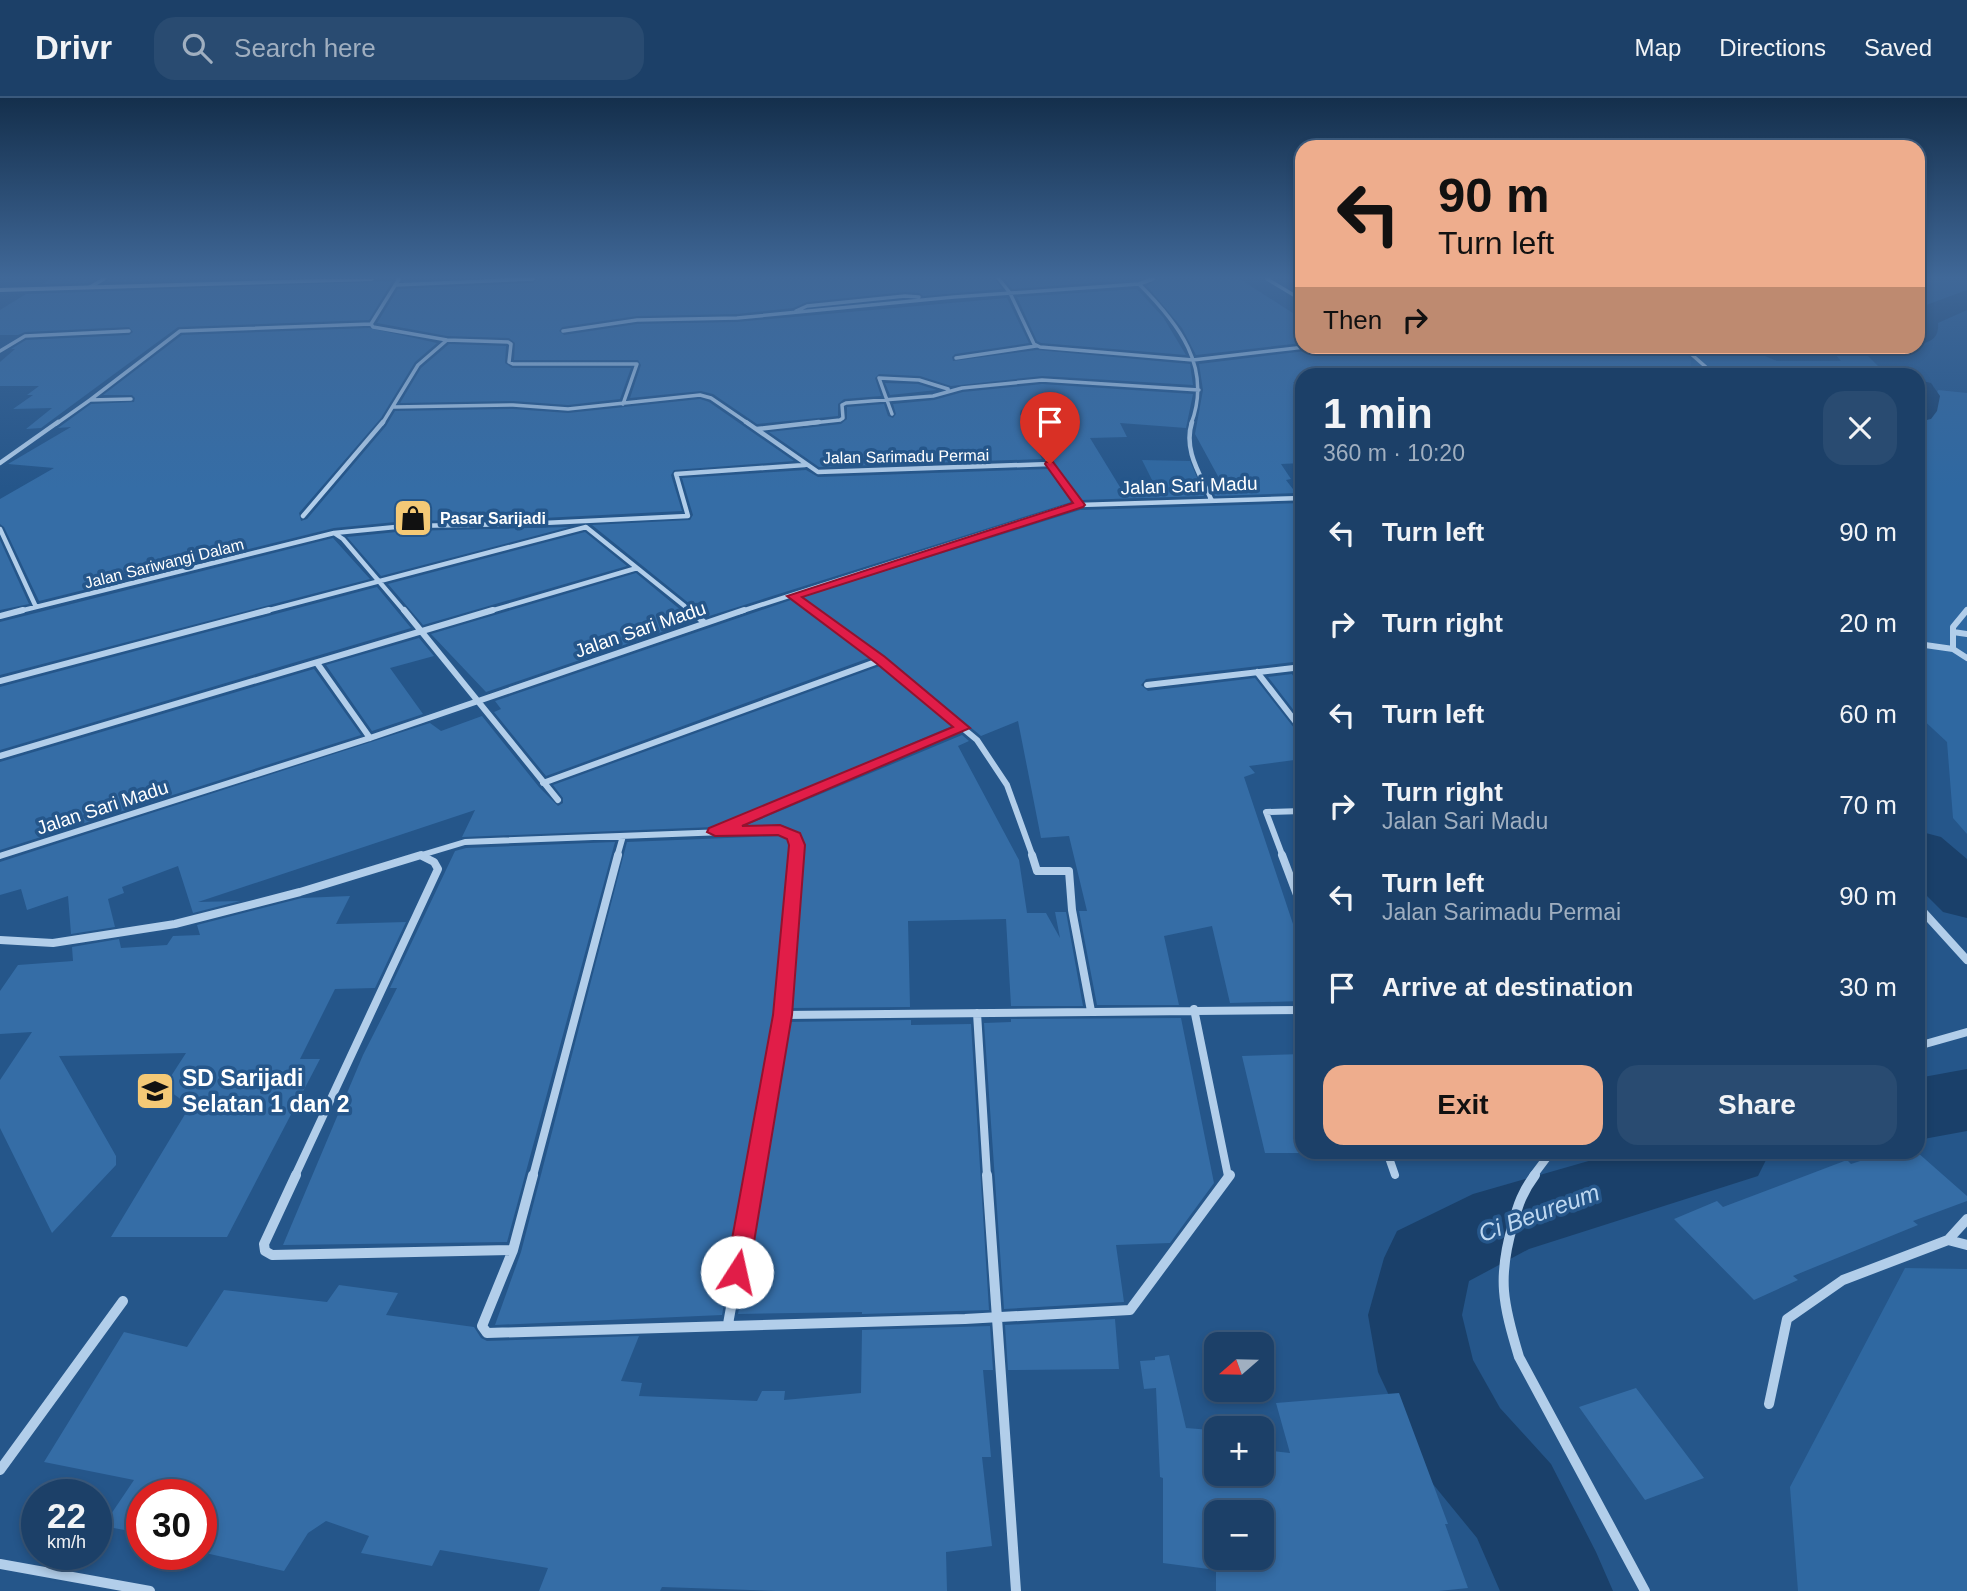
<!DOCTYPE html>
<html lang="en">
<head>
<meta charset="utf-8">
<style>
  body { margin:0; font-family:Helvetica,sans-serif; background:#294b71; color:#f1f3f6; height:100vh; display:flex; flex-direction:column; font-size:26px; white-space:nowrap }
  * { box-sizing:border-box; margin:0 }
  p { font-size:23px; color:#a0afc0 }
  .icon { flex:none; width:38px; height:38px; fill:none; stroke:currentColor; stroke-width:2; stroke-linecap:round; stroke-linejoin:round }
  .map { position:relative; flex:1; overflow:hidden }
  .sheet { position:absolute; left:1295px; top:270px; width:630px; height:791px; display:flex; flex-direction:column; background:#1c4068; border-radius:21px; box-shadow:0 4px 10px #0003,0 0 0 2px #3a597c }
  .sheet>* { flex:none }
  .hud { position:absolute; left:1295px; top:42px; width:630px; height:214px; border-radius:21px; box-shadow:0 4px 10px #0003,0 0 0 2px #3a597c; background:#eead8d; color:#111; overflow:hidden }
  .needle { width:46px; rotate:250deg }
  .buttons { position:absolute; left:1204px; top:1234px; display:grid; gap:14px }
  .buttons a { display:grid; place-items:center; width:70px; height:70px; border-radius:14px; background:#1c4068; box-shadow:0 4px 10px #0003,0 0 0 2px #3a597c; font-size:35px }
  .speed { position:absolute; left:21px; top:1381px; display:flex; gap:14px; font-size:35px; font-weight:700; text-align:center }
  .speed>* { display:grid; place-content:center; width:91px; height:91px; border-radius:50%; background:#1c4068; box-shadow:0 4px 10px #0003,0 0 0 2px #3a597c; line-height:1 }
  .speed small { font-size:18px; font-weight:400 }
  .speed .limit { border:10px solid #d22; background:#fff; color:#111 }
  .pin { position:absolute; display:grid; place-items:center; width:60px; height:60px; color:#fff; margin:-72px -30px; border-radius:50% 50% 50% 0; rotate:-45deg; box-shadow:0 0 7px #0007 }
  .pin .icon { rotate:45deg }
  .me { position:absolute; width:77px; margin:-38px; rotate:10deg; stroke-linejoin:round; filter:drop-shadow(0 0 5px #0008) }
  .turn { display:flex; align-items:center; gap:24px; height:147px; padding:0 28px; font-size:32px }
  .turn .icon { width:91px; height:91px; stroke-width:2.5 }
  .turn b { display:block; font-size:49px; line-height:60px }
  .then { display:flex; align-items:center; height:66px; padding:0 28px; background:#0003; gap:14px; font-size:26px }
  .round { display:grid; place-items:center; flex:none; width:74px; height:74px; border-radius:21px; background:#294b71 }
  .headline { display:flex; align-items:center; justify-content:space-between; height:119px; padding:0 28px }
  h1 { font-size:42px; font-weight:800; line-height:52px }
  .cta { display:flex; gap:14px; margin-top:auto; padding:14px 28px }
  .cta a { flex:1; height:80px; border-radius:21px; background:#eead8d; color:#111; font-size:28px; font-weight:800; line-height:80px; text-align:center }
  .cta a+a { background:#294b71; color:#f1f3f6 }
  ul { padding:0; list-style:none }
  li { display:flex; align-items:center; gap:21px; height:91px; padding:0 28px }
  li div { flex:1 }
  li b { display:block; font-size:26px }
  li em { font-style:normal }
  header { display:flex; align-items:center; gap:42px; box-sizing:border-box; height:98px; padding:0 35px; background:#1c4068; border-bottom:2px solid #3a597c }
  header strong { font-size:33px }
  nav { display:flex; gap:38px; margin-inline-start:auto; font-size:24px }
  .search { width:490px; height:63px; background:#294b71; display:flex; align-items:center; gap:18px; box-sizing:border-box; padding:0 24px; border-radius:21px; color:#a0afc0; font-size:26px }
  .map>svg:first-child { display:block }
  .green { fill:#2f68a1 }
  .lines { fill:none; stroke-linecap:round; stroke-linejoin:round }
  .river { fill:#1a406a; fill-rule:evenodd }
  .building { fill:#356da6; fill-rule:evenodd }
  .street-far4 { stroke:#b2ceea; stroke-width:3.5 }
  .street-far3 { stroke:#b2ceea; stroke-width:4.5 }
  .street-far2 { stroke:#b2ceea; stroke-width:6 }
  .street-far1 { stroke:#b2ceea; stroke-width:8 }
  .street { stroke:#b2ceea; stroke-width:10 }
  .secondary { fill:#dceaf8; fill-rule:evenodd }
  .route { fill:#e11d48; stroke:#92132f; stroke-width:2 }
  .labels { text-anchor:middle; stroke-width:7; stroke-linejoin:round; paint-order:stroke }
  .far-street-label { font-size:16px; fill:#fff; stroke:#25568a }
  .far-poi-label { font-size:16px; font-weight:bold; fill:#fff; stroke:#25568a; text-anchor:start }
  .street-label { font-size:19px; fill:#fff; stroke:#25568a }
  .near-poi-label { font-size:23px; font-weight:bold; fill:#fff; stroke:#25568a; text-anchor:start }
  .near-water-label { font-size:24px; font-style:italic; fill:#bed8f1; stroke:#25568a }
</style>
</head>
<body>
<header>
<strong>Drivr</strong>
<div class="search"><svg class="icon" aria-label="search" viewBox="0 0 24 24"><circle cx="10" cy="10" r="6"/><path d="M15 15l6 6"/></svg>Search here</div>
<nav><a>Map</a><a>Directions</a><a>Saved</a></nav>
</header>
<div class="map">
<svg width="1967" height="1493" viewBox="0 0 1967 1493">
  <rect width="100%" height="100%" fill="#25568a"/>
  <!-- green -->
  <path class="green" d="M1741 248 1777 263H1841L1829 249H1863L1862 252 1886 276H1689L1655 254 1690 249Z
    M1938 292 1967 295V736L1953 720 1947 644 1918 617V346Z
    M1142 362 1190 363 1204 396H1159Z
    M1905 1170 1967 1171V1493H1798L1790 1389Z"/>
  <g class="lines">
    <!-- river -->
    <path class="river" d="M1967 192V212L1938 225C1939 240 1932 243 1918 247V210Z
      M1918 282 1931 285 1940 298 1937 313 1931 321 1918 324Z
      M1918 733 1941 739 1967 761V820L1943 814 1918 789Z
      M1967 971V1033L1918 1042V980Z
      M1620 1054H1770L1758 1078 1529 1151 1469 1183 1462 1217 1473 1262 1500 1310 1551 1366 1596 1454 1613 1493H1500L1477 1440 1428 1380 1393 1306 1378 1274 1368 1217 1384 1160 1397 1133 1473 1096Z"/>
  </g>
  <!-- building -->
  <path class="building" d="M51 181H96L88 185 42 186Z
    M108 181H237L107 184Z
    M537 181H995L1002 191 923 198 920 195 905 194 807 204 793 210 737 216 637 218 562 229 559 233 564 237 637 226 737 224 1007 200 1029 245 955 256 952 259 953 263 1037 252 1190 266 1193 287 1042 278 951 288 920 278 879 276 875 280 881 298 844 301 838 306V318L757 326 713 296 701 293 630 300 641 267 638 262H514L515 245 509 240 447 238 377 225 398 191 533 185Z
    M1004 181H1141L1012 191Z
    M1157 181H1240L1302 221V245L1196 257 1182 230 1147 188Z
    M375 184H392L369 222 178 229 41 330 26 331 52 310 13 311 33 297H27L39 288H0V264L15 251H11L26 242 129 237 133 234 129 229 25 234 18 237H0V212L26 196Z
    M1137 191 1163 219 1186 257 1041 245 1037 243 1017 199Z
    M369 230 437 245 415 264 381 320 299 415 301 423 307 421 386 328 395 313 513 311 568 315 700 301 709 304 794 363 674 372 671 377 682 413 523 421 406 423 334 430 39 503 4 429 0 426V401L54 370 8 366 71 329 58 330 91 306 134 304 135 300 132 297H103L182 237Z
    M449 246 506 248 505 265 512 270H631L620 301 568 307 513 303 400 305 421 270Z
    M1318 248H1453L1467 255 1525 248H1678L1691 261V272L1665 273 1670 276H1302V283L1293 284 1302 298V365L1281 366 1291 381 1286 382 1296 395 1215 398 1213 394 1226 393 1195 336 1203 292 1199 266 1314 252Z
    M885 285 918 286 937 292 890 297Z
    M1042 286 1193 296 1186 330 1120 325 1127 339 1090 340 1123 394H1202L1204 398 1081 402 1054 364 1025 311 1021 312 1020 316 1042 361 819 369 769 334 841 326 847 321V309L884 306 888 318 893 320 896 316 893 306 934 302 963 294Z
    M1048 371 1071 404 706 519 592 427 690 422 693 417 682 380 806 372 818 379Z
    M1302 405V563L1146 581 1141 587 1148 593 1255 580 1298 635 1302 638V661L1249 668 1255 675 1244 679 1302 853V903L1230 905 1212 828 1164 838 1179 907H1097L1079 813H1087L1069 738 1041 740 1018 623 981 638 884 557 802 499 1080 412Z
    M569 429 381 478 347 439 406 433Z
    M585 434 627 468 423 527 388 486Z
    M333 440 370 481 0 577V524Z
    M0 442 29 506 0 512Z
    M636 475 694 523 486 594 431 536Z
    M377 489 411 530 0 652V589Z
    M791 502 869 560 546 678 494 614 501 611 495 603Z
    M419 540 434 558 390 570 423 616 372 633 326 567Z
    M880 568 952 628 714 729 462 739 475 712 198 804 240 803 193 815 178 768 122 789 124 795 108 801 115 829 71 836 68 798 27 812 21 791 0 797V764L430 625 441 633 482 618 539 689 558 708 563 705V700L553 687Z
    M314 571 361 637 0 752V664Z
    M1292 576 1302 593V623L1268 579Z
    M962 637 969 643 958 648 1019 762 1027 815H1046L1060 840 1055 814H1066L1083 908H1011L1006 821 908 823 910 909 790 910 802 745 798 734 782 727 744 728Z
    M779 738 789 742 791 748 776 916 722 1217 495 1227 521 1154 627 744Z
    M615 744 507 1144 283 1147 363 957 397 890H390L455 753 466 750Z
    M350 798 336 826 406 824 375 890 335 891 300 961H320L227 1139H111L190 1008 164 989 186 955 59 958 116 1058V1067L52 1135 0 1030V982L32 934 0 936V893L18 867 73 863 72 849 119 841 121 850 167 847 173 838 200 837 197 827 302 800Z
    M1181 920 1214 1085 1170 1145 1116 1147 1124 1204 1004 1211 984 925 1011 924V921Z
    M911 922V927L971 926 989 1212 862 1216V1214L738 1216 788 924Z
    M1302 956V1055H1265L1242 958Z
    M1888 1054H1917L1967 1098V1103L1913 1123 1918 1127 1793 1178 1798 1182 1754 1202 1674 1121 1717 1103 1723 1109 1847 1062 1851 1066Z
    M339 1187 398 1195 386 1217 474 1229 481 1240 487 1243 639 1238 621 1283 642 1285 639 1298 757 1303 762 1293H785L784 1302 861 1295 862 1232 990 1228 993 1272H983L991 1359H982L992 1448 946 1454 947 1493H776L662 1489 660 1493H539L548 1470 440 1452 432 1468 361 1455 369 1438 326 1423 308 1435 284 1473 201 1454V1396H142V1423L135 1434 103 1428 134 1382 44 1364 124 1234 187 1249 224 1192 327 1204Z
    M1115 1221 1119 1271 1008 1272 1005 1227Z
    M1169 1257 1186 1330 1211 1332 1213 1346 1216 1347V1376H1262V1352L1290 1355 1276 1305 1399 1295 1448 1426H1445L1468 1490 1439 1493H1216V1472L1163 1465V1380L1160 1379 1156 1290 1144 1291 1140 1263 1155 1262V1259ZM1216 1414H1262V1460H1216Z
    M1636 1290 1704 1380 1645 1402 1579 1309Z"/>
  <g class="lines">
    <!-- street-far4 -->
    <path class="street-far4" d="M399 181 371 226 373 229 447 242 508 244 511 246 509 264 513 266H637L623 306
      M999 181 1010 195 1034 246 1040 249 1193 262 1314 248
      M1153 181 1139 186C1178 225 1213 269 1191 326
      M1267 181 1302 202
      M395 187 533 181
      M90 189 104 181
      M796 213 807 208 905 198 919 199
      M563 233 637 222 737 220 954 199 1139 186
      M1682 248 1707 270 1703 276
      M0 253 25 238 129 233
      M956 260 1036 248
      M90 302 180 233 371 226
      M394 309 513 307 568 311 700 297 711 300 749 326
      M1024 315 1030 326
      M892 316 879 280 919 282 948 291
      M56 326 90 302 131 301
      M382 326 418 267 447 242
      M803 326 840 322 843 320 842 307 846 305 933 298 962 290 1042 282 1199 292"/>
    <!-- street-far3 -->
    <path class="street-far3" d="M746 324 818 374 1050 366
      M1029 324 1050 366 1079 407
      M1192 324C1183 352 1200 376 1211 401
      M757 331 819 324
      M0 365 58 324
      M303 418 383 324
      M0 431 36 509
      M334 435 343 441 405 514
      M793 498 815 514
      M16 514 334 435 406 428 523 426 688 418 676 376 805 367
      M262 514 586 429 692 514
      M487 514 637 470
      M739 514 1063 410 1079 407 1302 400
      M1965 514 1967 512"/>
    <!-- street-far2 -->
    <path class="street-far2" d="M404 512 558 702
      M689 512 705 525
      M813 512 881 562 977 642 1007 687 1033 759
      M0 518 23 512
      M1953 534 1967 536
      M1918 546 1953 551 1967 560
      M1953 551V529L1967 512
      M317 565 370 640
      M1257 574 1302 632
      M0 583 269 512
      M1147 587 1302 569
      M0 658 493 512
      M543 685 881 562
      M719 732 963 630
      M0 758 370 640 744 512
      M415 759 465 744 780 732 794 738 797 747 796 759
      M617 759 623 738
      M1283 759 1266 714 1302 713"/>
    <!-- street-far1 -->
    <path class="street-far1" d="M1032 757 1037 773H1069L1072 812 1091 913
      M1282 757 1302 810
      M1918 808 1967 862
      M0 842 53 845 175 826 300 794 421 757
      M1194 911 1228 1078
      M977 915 987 1078
      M783 917 1302 912
      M1918 948 1967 934
      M1387 1054 1395 1077
      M295 1078 438 771 434 764 422 758
      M533 1078 618 757
      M754 1078 783 917 796 757
      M1533 1078 1551 1054"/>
    <!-- street -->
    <path class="street" d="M296 1077 264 1146 265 1153 272 1157 513 1152
      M533 1077 513 1152 482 1228 487 1235 965 1221 1130 1212 1230 1077
      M987 1077 1016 1493
      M1535 1077C1523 1093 1518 1106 1513 1126 1497 1180 1503 1206 1519 1259L1645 1493
      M1948 1142 1967 1147
      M728 1226 755 1077
      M1769 1306 1787 1221 1843 1182 1948 1142 1967 1121
      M0 1372 123 1203
      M0 1466 150 1493"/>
    <!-- secondary -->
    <path class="secondary" d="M318 181H375L372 183 0 194V190Z"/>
  </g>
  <!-- sky -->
  <linearGradient id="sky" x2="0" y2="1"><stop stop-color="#142f4c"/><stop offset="0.46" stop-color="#406898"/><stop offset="1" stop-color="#406898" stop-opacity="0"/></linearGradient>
  <rect width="1967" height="390" fill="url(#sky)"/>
  <!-- route -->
  <path class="route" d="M1046 364H1053L1085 407 1083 409 802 499 885 559 970 630 742 728 780 727 800 735 805 747 792 917 749 1174 745 1181 737 1184 729 1181 726 1174 773 917 789 747 787 741 778 737 715 738 707 734 709 730 953 629 876 565 787 498 1073 405 1045 366Z"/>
  <!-- icons -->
  <defs>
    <g id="shop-square" transform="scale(2.0125)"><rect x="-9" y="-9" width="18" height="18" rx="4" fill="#f4c976" stroke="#25568a"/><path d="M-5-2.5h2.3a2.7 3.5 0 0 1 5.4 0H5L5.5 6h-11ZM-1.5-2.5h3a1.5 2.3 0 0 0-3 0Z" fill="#111"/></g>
    <g id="school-square" transform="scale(2.0125)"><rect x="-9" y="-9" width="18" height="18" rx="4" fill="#f4c976" stroke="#25568a"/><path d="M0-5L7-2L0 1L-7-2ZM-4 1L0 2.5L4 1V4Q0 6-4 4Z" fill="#111"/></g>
  </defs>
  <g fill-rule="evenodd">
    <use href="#shop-square" x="413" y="420"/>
    <use href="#school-square" x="155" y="993"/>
  </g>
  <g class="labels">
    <!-- far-street labels -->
    <g class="far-street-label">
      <text transform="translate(906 358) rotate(-1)" y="6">Jalan Sarimadu Permai</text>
      <text transform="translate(164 465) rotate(-14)" y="6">Jalan Sariwangi Dalam</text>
    </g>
    <!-- far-poi labels -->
    <g class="far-poi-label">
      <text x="440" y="426">Pasar Sarijadi</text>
    </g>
    <!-- street labels -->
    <g class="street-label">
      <text transform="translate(1189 387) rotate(-2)" y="7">Jalan Sari Madu</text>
      <text transform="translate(640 531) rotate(-19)" y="7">Jalan Sari Madu</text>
      <text transform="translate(102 709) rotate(-18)" y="7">Jalan Sari Madu</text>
    </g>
    <!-- near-poi labels -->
    <g class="near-poi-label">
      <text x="182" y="988">SD Sarijadi<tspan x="182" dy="26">Selatan 1 dan 2</tspan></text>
    </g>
    <!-- near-water labels -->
    <g class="near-water-label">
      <text transform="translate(1539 1115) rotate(-20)" y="8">Ci Beureum</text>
    </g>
  </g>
</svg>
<div class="buttons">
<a><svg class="needle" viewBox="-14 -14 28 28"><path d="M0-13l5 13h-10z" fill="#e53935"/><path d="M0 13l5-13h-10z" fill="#a0afc0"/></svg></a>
<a>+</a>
<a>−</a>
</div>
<div class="speed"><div>22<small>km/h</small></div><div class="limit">30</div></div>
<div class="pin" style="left:1050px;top:366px;background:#d93025"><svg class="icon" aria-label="arrive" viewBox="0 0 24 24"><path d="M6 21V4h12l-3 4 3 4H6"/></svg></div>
<svg class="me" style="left:737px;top:1174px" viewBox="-20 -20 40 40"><circle r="19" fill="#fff"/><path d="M0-13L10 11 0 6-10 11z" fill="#e11d48"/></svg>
<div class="hud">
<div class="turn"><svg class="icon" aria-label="left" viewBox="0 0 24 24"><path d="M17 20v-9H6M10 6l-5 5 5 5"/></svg><div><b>90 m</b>Turn left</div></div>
<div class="then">Then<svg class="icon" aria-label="right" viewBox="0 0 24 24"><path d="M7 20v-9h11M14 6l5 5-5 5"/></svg></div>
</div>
<section class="sheet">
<div class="headline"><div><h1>1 min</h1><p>360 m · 10:20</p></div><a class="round"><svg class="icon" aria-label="close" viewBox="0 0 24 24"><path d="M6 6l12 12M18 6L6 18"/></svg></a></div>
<ul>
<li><svg class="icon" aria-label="left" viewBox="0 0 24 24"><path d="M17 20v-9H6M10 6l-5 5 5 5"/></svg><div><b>Turn left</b></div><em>90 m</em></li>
<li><svg class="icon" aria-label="right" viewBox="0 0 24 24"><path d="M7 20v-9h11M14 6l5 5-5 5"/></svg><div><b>Turn right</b></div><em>20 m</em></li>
<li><svg class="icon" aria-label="left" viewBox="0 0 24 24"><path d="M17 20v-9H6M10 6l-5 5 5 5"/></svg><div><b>Turn left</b></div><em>60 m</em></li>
<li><svg class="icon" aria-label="right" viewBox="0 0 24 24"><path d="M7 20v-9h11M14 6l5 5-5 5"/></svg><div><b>Turn right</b><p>Jalan Sari Madu</p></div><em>70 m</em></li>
<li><svg class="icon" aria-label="left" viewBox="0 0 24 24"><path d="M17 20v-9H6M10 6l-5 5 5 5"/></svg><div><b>Turn left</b><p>Jalan Sarimadu Permai</p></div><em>90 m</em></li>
<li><svg class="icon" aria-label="arrive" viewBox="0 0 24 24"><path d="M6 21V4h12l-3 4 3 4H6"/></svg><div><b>Arrive at destination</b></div><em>30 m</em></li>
</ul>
<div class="cta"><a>Exit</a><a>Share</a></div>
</section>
</div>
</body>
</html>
